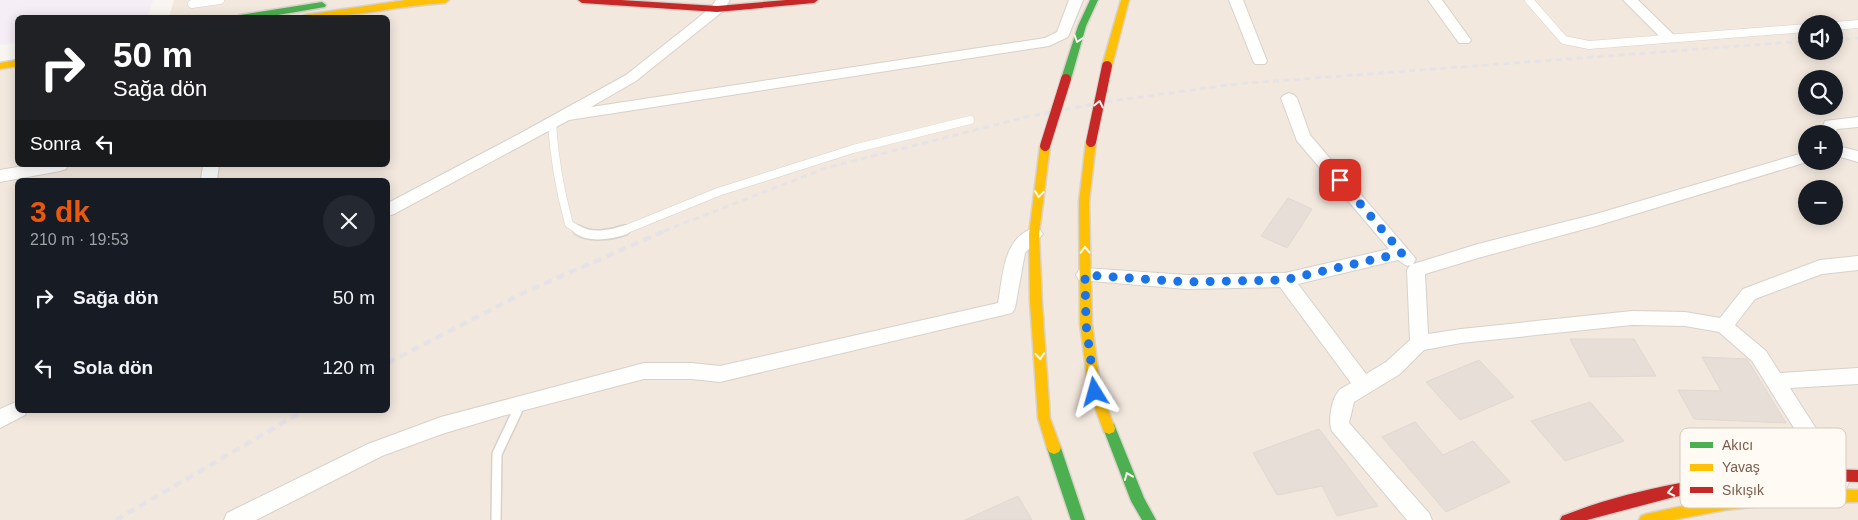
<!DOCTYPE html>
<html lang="tr">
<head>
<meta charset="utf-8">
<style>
  body { margin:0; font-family:Helvetica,sans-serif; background:#242831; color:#f1f3f6; height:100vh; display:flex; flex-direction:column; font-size:19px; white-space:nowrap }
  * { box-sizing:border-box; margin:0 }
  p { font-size:16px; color:#9ea1a6 }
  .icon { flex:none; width:28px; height:28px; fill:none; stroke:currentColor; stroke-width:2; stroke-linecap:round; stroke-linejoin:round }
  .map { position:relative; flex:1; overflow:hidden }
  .sheet { position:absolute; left:15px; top:178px; width:375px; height:235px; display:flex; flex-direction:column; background:#171b24; border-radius:8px; box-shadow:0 2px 12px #0003 }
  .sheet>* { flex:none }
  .guide { position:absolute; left:15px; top:15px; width:375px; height:152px; border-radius:8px; box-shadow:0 2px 12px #0003; background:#202124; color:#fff; overflow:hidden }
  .fabs { position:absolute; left:1798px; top:15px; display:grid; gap:10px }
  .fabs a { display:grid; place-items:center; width:45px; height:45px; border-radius:50%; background:#171b24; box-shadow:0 2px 12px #0003; font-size:25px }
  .pin { position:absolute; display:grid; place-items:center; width:42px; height:42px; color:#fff; margin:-21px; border-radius:10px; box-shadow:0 2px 8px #0006 }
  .me { position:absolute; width:55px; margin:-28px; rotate:352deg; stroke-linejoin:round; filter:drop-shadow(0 0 4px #0008) }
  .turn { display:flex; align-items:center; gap:18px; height:105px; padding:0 15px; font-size:22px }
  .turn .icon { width:65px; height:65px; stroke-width:2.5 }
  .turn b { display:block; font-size:35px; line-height:42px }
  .then { display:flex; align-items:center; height:48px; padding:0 15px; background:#0003; gap:10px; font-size:19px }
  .round { display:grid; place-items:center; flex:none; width:52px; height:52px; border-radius:26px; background:#242831 }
  .headline { display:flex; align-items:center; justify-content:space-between; height:85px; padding:0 15px }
  h1 { font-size:30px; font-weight:700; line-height:38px; color:#ea580c }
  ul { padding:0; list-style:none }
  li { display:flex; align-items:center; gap:15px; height:70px; padding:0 15px }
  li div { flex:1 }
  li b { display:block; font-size:19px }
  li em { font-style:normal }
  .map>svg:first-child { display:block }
  .residential { fill:#f2e8de; fill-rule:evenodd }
  .education { fill:#f6eef6 }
  .building { fill:#e6ded7; stroke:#e2d8d2 }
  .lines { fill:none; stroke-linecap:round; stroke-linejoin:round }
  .lane-far1-casing { stroke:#d7d1cb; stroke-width:9 }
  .lane-casing { stroke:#d7d1cb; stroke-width:12 }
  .street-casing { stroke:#d7d1cb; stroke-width:2 }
  .fast-casing { stroke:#d9d2cb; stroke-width:3 }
  .slow-casing { stroke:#d9d2cb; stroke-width:3 }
  .jam-casing { stroke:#d9d2cb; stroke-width:3 }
  .lane-far1 { stroke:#fefefd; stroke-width:8 }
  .lane { stroke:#fefefd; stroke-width:9 }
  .street { fill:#fefefd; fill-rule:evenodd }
  .fast { fill:#4caf50; fill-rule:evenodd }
  .slow { fill:#ffc107; fill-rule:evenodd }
  .jam { fill:#c62828; fill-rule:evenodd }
  .rail-far1 { stroke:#e6e3e7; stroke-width:3; stroke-dasharray:6 4.5; stroke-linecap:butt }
  .rail { stroke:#e6e3e7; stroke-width:4.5; stroke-dasharray:8 5.5; stroke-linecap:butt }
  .jam-bridge-casing { stroke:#dad1cc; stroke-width:12; stroke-linecap:butt }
  .jam-bridge { stroke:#c62828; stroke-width:10 }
  .oneway { stroke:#fffaf3 }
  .route { stroke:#1a73e8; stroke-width:9; stroke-dasharray:0 16.2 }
  .key { fill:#fffaf3; stroke:#d7cbc1; stroke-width:1 }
  .key-label { font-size:14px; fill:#7a5c4d }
</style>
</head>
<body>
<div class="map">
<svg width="1858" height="520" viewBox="0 0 1858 520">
  <rect width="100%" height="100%" fill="#f9f5f0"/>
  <!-- residential -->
  <path class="residential" d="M174 0H1858V520H0V67L17 65 18 165H388V18L169 17ZM1806 24H1834V51H1806ZM1806 79H1834V106H1806ZM1806 134H1834V161H1806ZM18 180H388V410H18ZM1806 189H1834V216H1806Z"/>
  <!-- education -->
  <path class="education" d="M0 0H153L148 17 18 18 17 43 0 45Z"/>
  <!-- building -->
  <path class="building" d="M1288 198 1312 209 1287 248 1261 236Z
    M1570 339H1634L1656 376 1590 377Z
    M1702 357 1747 359 1786 423 1694 419 1678 390 1721 391Z
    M1479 360 1514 397 1460 420 1426 382Z
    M1590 402 1624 441 1565 461 1531 421Z
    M1415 422 1443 455 1473 441 1510 482 1446 512 1382 437Z
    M1319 429 1378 506 1337 516 1322 486 1277 495 1253 453Z
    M1018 496 1032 520H965Z"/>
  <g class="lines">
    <!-- lane-far1 casing -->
    <g class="lane-far1-casing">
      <path id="lane-far1" d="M1529 0 1564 40 1589 45 1806 28
        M192 4 220 0
        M1834 26 1858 24
        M552 123C554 157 560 191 569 224L580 231
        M622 231 718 192 853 149 970 120"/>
    </g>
    <!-- lane casing -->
    <g class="lane-casing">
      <path id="lane" d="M578 230C590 238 611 235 625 230
        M496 520 497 454 521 403"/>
    </g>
    <!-- street casing -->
    <g class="street-casing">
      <path id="street" d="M716 0H730L722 12 636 81 591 107 1045 38 1057 32 1069 0H1083L1068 37 1049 46 569 120 394 214 388 216V203L519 134 626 75 693 22 712 6Z
        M1229 0H1243L1267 61 1265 64H1255L1253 61Z
        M1428 0H1442L1471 40 1469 43H1459Z
        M1623 0H1638L1674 35 1676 38 1674 41H1664Z
        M1289 93 1294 95 1297 98 1310 135 1416 259 1413 264 1407 266 1398 260 1298 284 1366 374 1386 362 1410 340 1407 270 1410 265 1478 244 1596 214 1806 152V161H1810L1596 226 1478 258 1425 274 1428 334 1461 329 1632 311 1685 312 1720 318 1743 289 1820 260 1858 256V270L1822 274 1755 299 1735 325 1766 351 1780 373 1858 368V384L1790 388 1846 475 1849 482 1846 489 1839 491 1832 489 1752 361 1719 332 1685 326 1632 325 1461 343 1424 350 1400 374 1354 402 1349 423 1429 513 1432 520H1407L1332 431C1328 423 1331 400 1338 392 1340 388 1347 386 1351 383L1280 287 1187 289 1079 280 1076 275 1079 270 1085 268 1187 275 1285 273 1389 249 1297 141 1281 98 1284 95Z
        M1858 117V127L1837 129 1834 137V134H1820L1825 121Z
        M1834 145 1858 151V162L1834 155Z
        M29 165H68L66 169 60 171 0 182V170Z
        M203 165H219L217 180H201Z
        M1034 228 1040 230 1043 234 1025 253 1015 308 1012 313 720 382 692 379H644L502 416 442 434 382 456 256 520H224L227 513 368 444 441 417 644 363H692L720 366 998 303C1003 276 1003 237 1034 228Z
        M18 401V410H27L25 415 0 428V409Z"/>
    </g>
    <!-- fast casing -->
    <g class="fast-casing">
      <path id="fast" d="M1090 0H1098L1086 26 1071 79 1066 82 1063 81 1061 79 1078 26Z
        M322 2 326 5 325 7 260 18H236L240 15Z
        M1109 422 1114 424 1144 498 1156 520H1142L1131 501 1103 428 1104 424Z
        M1054 442 1059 444 1061 448 1085 520H1071L1047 448 1049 444Z"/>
    </g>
    <!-- slow casing -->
    <g class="slow-casing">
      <path id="slow" d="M406 0H449L445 3C397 6 349 18 301 18L305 15Z
        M1121 0H1129L1112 66 1107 69 1102 66Z
        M18 60V66L0 69V63Z
        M1091 139 1096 142 1089 202 1092 324 1101 392 1115 428 1114 432 1109 434 1104 432 1089 392 1080 324 1079 202 1086 142Z
        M1045 143 1050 146 1039 234 1042 302 1050 418 1061 448 1059 452 1054 454 1049 452 1047 448 1038 418 1030 302 1029 234 1040 146Z
        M1831 489 1858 490V502L1777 504 1725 510 1673 520H1639L1641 516 1646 514C1707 500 1768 490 1831 489Z"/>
    </g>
    <!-- jam casing -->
    <g class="jam-casing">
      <path id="jam" d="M578 0H621L717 6 786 0H818L814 3 717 12 582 3Z
        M1821 469 1858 470V482L1821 481 1747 485 1674 497 1587 520H1560L1562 516C1644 484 1733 472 1821 469Z"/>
    </g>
    <!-- lane-far1 -->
    <use href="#lane-far1" class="lane-far1"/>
    <!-- lane -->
    <use href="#lane" class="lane"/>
    <!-- street -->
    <use href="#street" class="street"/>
    <!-- fast -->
    <use href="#fast" class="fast"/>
    <!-- slow -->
    <use href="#slow" class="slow"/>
    <!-- jam -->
    <use href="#jam" class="jam"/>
    <!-- rail-far1 -->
    <path class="rail-far1" d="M1834 40 1858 38
      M664 231 826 168 1026 117 1104 102 1236 84 1806 41"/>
    <!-- rail -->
    <path class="rail" d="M388 363 525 292 667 230
      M116 520 305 410"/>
    <!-- jam-bridge casing -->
    <g class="jam-bridge-casing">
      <path id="jam-bridge" d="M1091 142 1107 66
        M1045 146 1066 79"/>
    </g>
    <!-- jam-bridge -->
    <use href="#jam-bridge" class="jam-bridge"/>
  </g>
  <!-- one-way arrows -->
  <defs><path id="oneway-chevron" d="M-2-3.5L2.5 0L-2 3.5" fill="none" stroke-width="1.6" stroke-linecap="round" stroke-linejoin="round" transform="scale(1.25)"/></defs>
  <g class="oneway">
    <use href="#oneway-chevron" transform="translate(1078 39) rotate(108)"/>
    <use href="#oneway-chevron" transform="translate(1099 104) rotate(-78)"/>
    <use href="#oneway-chevron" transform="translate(1039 194) rotate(97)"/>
    <use href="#oneway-chevron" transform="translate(1085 250) rotate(-91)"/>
    <use href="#oneway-chevron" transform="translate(1040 356) rotate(86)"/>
    <use href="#oneway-chevron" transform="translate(1128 476) rotate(-112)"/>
    <use href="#oneway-chevron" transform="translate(1671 492) rotate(168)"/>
  </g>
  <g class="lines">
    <!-- route -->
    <path class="route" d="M1095 392 1086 324 1085 275 1187 282 1284 280 1402 253 1340 180"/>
  </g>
  <!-- legend -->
  <rect x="1680" y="428" width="166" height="80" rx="8" class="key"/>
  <rect x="1690" y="442" width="23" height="6" fill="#4caf50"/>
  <rect x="1690" y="464" width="23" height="7" fill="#ffc107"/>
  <rect x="1690" y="487" width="23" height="6" fill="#c62828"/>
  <g class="key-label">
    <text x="1722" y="450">Akıcı</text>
    <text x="1722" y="472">Yavaş</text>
    <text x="1722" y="495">Sıkışık</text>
  </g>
</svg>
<div class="fabs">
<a><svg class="icon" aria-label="sound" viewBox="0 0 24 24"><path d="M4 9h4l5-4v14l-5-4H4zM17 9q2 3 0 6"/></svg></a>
<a><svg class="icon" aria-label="search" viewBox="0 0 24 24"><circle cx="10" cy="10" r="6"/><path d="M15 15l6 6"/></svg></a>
<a>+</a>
<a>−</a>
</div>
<div class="pin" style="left:1340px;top:180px;background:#d93025"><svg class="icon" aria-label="arrive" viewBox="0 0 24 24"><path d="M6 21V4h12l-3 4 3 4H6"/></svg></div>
<svg class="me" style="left:1095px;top:392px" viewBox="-20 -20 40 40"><path d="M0-17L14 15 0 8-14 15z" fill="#1a73e8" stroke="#fff" stroke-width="4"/></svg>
<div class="guide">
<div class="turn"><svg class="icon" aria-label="right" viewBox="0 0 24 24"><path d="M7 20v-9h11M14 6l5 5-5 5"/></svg><div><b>50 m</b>Sağa dön</div></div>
<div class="then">Sonra<svg class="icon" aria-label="left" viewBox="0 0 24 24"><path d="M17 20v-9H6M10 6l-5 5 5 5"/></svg></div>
</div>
<section class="sheet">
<div class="headline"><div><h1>3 dk</h1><p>210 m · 19:53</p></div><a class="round"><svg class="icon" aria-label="close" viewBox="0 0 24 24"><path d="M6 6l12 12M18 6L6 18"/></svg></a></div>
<ul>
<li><svg class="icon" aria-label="right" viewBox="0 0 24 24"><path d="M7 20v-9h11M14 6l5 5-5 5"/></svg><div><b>Sağa dön</b></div><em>50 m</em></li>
<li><svg class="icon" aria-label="left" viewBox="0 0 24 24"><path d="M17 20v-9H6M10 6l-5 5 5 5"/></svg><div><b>Sola dön</b></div><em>120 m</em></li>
</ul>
</section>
</div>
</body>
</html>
